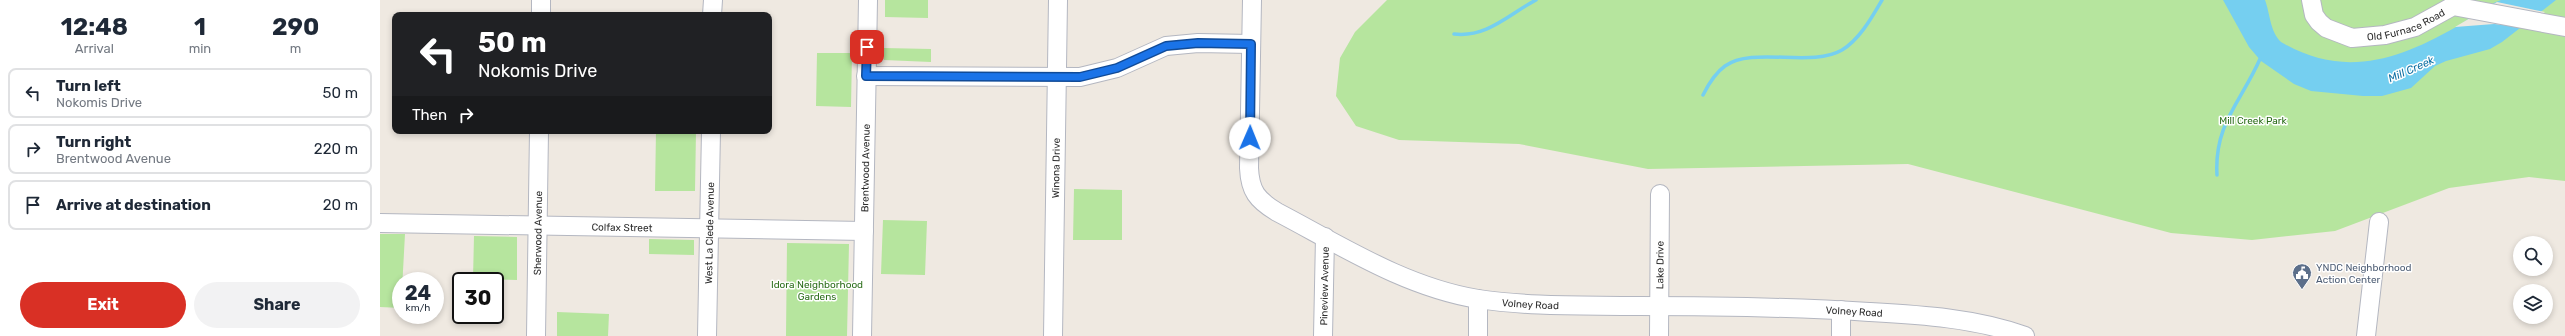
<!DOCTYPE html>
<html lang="en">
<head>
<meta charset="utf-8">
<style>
  body { margin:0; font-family:Rubik,sans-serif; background:#f2f2f3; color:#1f2937; height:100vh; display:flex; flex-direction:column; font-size:15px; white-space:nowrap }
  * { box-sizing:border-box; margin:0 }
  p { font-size:13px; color:#747a83 }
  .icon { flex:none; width:22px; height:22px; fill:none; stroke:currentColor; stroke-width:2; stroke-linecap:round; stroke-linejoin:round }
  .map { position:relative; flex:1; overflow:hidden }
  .drawer { display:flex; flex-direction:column; background:#fff; width:380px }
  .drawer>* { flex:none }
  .top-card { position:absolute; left:12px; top:12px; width:380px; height:122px; border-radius:8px; box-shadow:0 2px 6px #0003; background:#202124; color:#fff; overflow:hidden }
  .controls { position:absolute; left:2133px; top:236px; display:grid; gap:8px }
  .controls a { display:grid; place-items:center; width:40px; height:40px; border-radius:50%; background:#fff; box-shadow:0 2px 6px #0003; font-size:20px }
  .speed { position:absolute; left:12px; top:272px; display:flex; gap:8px; font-size:20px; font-weight:700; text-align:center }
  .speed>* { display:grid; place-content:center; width:52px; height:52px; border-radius:50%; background:#fff; box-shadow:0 2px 6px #0003; line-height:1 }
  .speed small { font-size:10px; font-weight:400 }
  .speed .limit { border:2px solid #111; border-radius:6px; background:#fff; color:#111 }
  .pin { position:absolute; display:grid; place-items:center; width:34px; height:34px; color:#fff; margin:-17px; border-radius:8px; box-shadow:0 2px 6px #0006 }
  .me { position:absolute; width:44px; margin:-22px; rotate:1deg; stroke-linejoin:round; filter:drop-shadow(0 0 3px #0008) }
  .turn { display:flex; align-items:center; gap:14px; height:84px; padding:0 20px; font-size:18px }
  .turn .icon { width:52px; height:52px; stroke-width:2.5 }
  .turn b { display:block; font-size:28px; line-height:34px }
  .then { display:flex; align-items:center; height:38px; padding:0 20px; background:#0003; gap:8px; font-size:15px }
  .eta { display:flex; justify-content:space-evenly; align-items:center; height:68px; text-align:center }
  .eta b { font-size:24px; font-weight:700; line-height:28px }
  .button { display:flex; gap:8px; margin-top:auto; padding:8px 20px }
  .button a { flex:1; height:46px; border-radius:24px; background:#d93025; color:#fff; font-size:16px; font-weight:700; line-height:46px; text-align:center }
  .button a+a { background:#f2f2f3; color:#1f2937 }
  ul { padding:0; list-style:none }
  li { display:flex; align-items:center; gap:12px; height:50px; margin:0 8px 6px; padding:0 12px; border:2px solid #e0e1e3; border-radius:8px }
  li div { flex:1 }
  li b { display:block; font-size:15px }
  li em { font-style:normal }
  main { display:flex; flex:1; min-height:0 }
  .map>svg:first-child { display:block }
  .green { fill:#b6e59e }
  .water { fill:#75cff0 }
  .pier { fill:#efe9e1 }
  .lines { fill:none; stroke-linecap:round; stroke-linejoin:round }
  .stream { stroke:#75cff0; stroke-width:3.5 }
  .minor-casing { stroke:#b4b7c1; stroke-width:20 }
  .minor { stroke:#fff; stroke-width:18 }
  .route-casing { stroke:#114b97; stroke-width:10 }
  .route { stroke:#1a73e8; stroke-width:7 }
  .labels { text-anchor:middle; stroke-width:3; stroke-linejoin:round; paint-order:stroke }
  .street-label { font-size:10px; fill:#2e2e2e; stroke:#fff }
  .park-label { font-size:10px; fill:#2c6e1b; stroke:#fff }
  .service-label { font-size:10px; fill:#4e5e75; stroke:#fff; text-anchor:start }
  .water-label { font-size:11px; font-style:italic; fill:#0d6fa3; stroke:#fff }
</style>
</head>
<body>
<main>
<section class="drawer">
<div class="eta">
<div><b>12:48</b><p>Arrival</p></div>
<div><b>1</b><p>min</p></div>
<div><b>290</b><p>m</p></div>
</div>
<ul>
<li><svg class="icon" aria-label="left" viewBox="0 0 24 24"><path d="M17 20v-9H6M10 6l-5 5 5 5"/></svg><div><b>Turn left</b><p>Nokomis Drive</p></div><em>50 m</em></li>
<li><svg class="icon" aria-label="right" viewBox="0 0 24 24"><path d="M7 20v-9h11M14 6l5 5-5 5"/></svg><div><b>Turn right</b><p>Brentwood Avenue</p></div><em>220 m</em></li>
<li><svg class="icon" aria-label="arrive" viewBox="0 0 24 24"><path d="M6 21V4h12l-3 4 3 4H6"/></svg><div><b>Arrive at destination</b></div><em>20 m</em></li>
</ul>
<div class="button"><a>Exit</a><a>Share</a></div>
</section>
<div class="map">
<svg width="2185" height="336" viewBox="0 0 2185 336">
  <rect width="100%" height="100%" fill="#efe9e1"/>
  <!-- green -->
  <path class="green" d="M505 0H548V18L505 17Z
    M1007 0H2185V181L2149 177 2069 188 1955 231 1872 240 1791 233 1528 164 1268 169 1139 144 1019 140 976 126 956 96 960 58 975 32Z
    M504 48 551 49V62L504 60Z
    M437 53H472L471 107 436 106Z
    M276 131H316L315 191H275Z
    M694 189 742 190V240H693Z
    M503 220 547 221 545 275 501 274Z
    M0 234H25L21 308 0 307Z
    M94 236 137 237V280L93 279Z
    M269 239 314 240V255L269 254Z
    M407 243 469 244 467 336H406Z
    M177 312 229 314 228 336H177Z"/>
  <!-- water -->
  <path class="water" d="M1843 0H1885C1890 13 1890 32 1901 42 1963 79 2018 60 2076 27 2090 19 2106 5 2121 0 2133 0 2162 0 2176 0L2122 42 2110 49 2066 61 2055 66 2031 88 2002 96H1983L1931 91 1914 84 1881 61 1869 47Z"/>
  <!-- pier -->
  <path class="pier" d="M2117 2 2165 12 2144 27 2114 24 2075 27Z"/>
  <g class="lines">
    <!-- stream -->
    <path class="stream" d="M1074 34C1107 38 1129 14 1156 0
      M1323 95C1328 85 1335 73 1345 66 1373 46 1431 68 1462 50 1480 39 1492 17 1502 0
      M1837 175C1834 124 1861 102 1880 59"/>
    <!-- minor casing -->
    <g class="minor-casing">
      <g id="minor">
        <path id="s1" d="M872 0 869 168C870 191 877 200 897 212 962 246 1025 287 1098 299 1151 307 1204 305 1257 306 1334 306 1412 307 1489 312 1541 315 1595 318 1645 336"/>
        <path id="s2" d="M1931 0 1934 15 1939 22 1946 28 1972 38 2005 35 2035 27 2073 6 2185 27"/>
        <path d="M161 15V0"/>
        <path d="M332 15 333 0"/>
        <path d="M486 76 700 77 737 68 786 46 818 43 871 44"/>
        <path id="s3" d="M0 223 484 231"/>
        <path id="s4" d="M156 336 159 131"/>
        <path id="s5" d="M327 336 331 131"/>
        <path id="s6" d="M482 336 488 0"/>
        <path id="s7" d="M673 336 678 0"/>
        <path id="s8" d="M943 336 945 237"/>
        <path d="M1098 336V299"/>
        <path id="s9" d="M1279 336 1280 194"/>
        <path d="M1461 336V310"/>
        <path d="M1986 336 1999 222"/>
      </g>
    </g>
    <!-- minor -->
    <use href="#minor" class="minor"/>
  </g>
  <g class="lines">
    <!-- route casing -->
    <g class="route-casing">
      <path id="route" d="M487 47 486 76 700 77 737 68 786 46 818 43 871 44 870 138"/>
    </g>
    <!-- route -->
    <use href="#route" class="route"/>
  </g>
  <!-- icons -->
  <defs>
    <g id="civic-pin" transform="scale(1)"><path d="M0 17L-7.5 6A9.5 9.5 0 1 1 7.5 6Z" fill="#5c6f8a" stroke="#fff"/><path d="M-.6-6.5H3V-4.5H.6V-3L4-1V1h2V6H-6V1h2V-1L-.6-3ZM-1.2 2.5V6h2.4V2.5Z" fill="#fff"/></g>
  </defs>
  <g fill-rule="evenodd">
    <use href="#civic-pin" x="1922" y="273"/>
  </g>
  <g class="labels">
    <!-- street labels -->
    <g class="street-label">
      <text dy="4" stroke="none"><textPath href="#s2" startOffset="117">Old Furnace Road</textPath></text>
      <text dy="4" stroke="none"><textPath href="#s6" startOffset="168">Brentwood Avenue</textPath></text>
      <text dy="4" stroke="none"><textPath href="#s7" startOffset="168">Winona Drive</textPath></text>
      <text dy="4" stroke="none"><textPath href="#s3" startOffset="242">Colfax Street</textPath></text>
      <text dy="4" stroke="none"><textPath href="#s4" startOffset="103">Sherwood Avenue</textPath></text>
      <text dy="4" stroke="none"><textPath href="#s5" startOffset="103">West La Clede Avenue</textPath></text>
      <text dy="4" stroke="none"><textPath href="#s9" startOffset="71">Lake Drive</textPath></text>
      <text dy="4" stroke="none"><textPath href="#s8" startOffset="50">Pineview Avenue</textPath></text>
      <text dy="4" stroke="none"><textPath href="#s1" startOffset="496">Volney Road</textPath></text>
      <text dy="4" stroke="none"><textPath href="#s1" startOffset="820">Volney Road</textPath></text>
    </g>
    <!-- park labels -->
    <g class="park-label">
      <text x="1873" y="124">Mill Creek Park</text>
      <text x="437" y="288">Idora Neighborhood<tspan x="437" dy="12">Gardens</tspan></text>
    </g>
    <!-- service labels -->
    <g class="service-label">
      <text x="1936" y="271">YNDC Neighborhood<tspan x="1936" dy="12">Action Center</tspan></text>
    </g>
    <!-- water labels -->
    <g class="water-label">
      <text transform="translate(2031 69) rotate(-24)" y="4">Mill Creek</text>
    </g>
  </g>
</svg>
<div class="controls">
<a><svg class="icon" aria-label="search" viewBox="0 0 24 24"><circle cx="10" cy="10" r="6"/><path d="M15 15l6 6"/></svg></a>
<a><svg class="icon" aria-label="layers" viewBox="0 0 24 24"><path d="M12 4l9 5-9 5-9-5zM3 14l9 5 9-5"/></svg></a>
</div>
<div class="speed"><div>24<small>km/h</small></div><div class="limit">30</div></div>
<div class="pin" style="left:487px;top:47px;background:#d93025"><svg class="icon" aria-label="arrive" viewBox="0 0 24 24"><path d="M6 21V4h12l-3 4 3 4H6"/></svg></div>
<svg class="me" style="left:870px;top:138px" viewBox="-20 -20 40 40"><circle r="19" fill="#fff"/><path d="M0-13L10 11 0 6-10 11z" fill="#1a73e8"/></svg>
<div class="top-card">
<div class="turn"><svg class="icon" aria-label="left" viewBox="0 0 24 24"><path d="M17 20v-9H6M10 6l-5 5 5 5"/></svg><div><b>50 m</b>Nokomis Drive</div></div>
<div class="then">Then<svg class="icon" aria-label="right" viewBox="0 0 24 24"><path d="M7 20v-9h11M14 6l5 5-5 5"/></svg></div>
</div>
</div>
</main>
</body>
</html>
